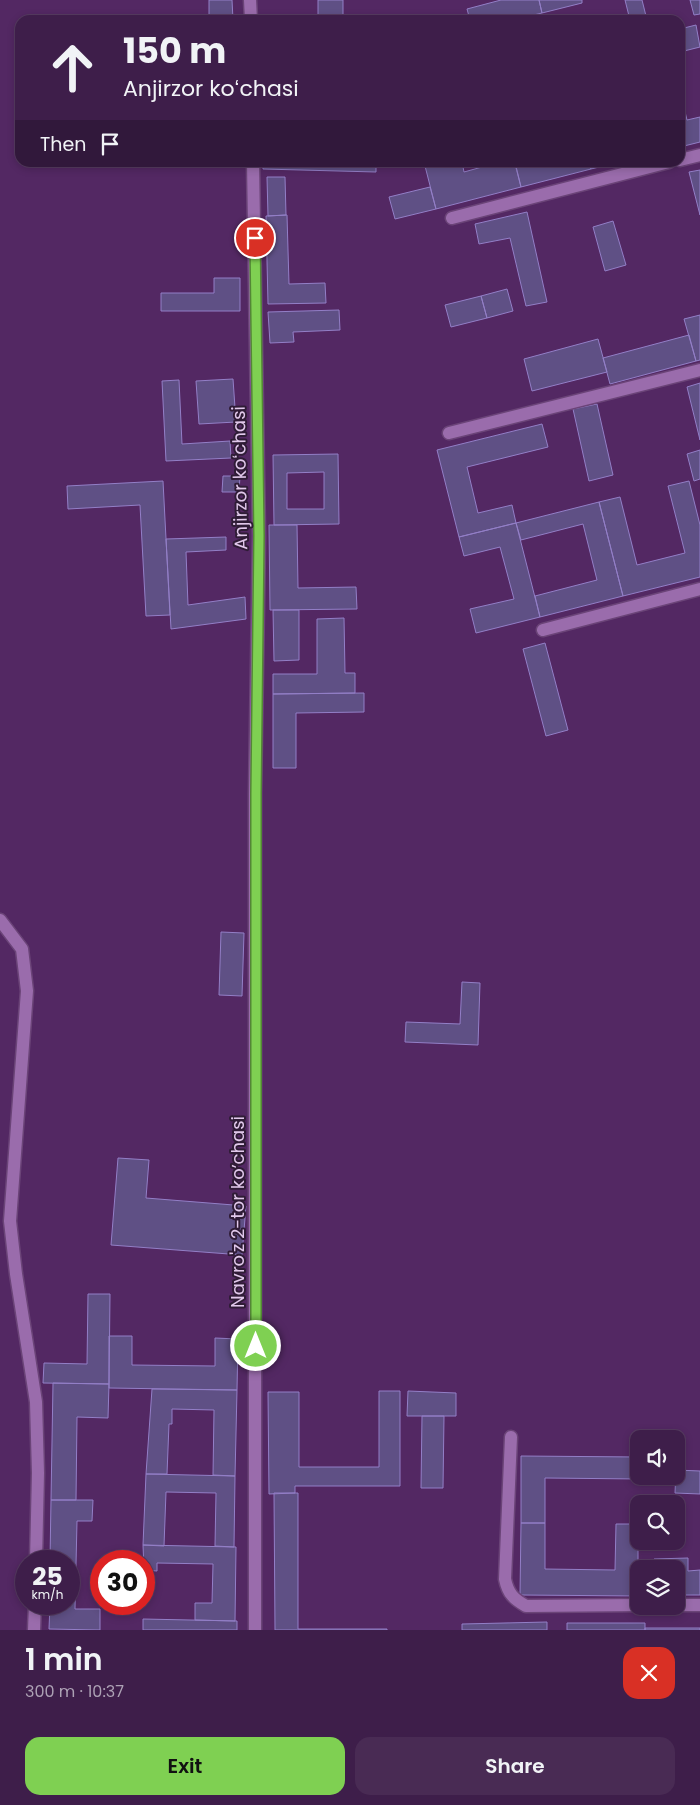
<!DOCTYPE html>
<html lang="en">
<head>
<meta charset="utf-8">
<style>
  body { margin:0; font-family:Poppins,sans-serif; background:#492b54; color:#f1f3f6; height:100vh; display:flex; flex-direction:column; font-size:19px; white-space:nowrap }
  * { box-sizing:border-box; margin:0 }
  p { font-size:16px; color:#ada2b5 }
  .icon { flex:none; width:28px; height:28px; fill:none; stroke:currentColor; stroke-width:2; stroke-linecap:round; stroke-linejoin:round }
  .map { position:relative; height:1630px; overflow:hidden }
  .panel { display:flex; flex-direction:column; background:#3e1e4a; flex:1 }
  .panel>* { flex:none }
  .top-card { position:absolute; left:15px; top:15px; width:670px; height:152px; border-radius:15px; box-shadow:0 2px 8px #0003,0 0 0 1px #573c62; background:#3e1e4a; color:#f1f3f6; overflow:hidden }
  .controls { position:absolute; left:630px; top:1430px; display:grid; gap:10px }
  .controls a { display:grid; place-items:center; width:55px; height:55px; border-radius:10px; background:#3e1e4a; box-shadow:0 2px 8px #0003,0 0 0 1px #573c62; font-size:25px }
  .speed { position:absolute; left:15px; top:1550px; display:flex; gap:10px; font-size:25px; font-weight:700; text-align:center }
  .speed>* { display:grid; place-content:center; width:65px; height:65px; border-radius:50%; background:#3e1e4a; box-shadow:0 2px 8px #0003,0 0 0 1px #573c62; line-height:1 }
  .speed small { font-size:12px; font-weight:400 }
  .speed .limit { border:8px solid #d22; background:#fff; color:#111 }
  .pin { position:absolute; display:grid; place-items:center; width:42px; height:42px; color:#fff; margin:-21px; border:2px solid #fff; border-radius:50%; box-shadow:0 1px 5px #0007 }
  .me { position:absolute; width:55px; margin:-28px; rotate:0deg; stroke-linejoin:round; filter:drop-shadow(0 0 4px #0008) }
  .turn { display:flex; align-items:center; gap:18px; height:105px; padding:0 25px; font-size:22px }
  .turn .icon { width:65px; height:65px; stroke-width:2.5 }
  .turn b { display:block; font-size:35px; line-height:42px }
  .then { display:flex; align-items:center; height:48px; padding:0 25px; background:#0003; gap:10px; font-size:19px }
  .round { display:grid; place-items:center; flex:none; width:52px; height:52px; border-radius:15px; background:#492b54 }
  .summary { display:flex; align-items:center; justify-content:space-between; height:85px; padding:0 25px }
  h1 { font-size:30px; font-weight:600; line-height:38px }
  .cta { display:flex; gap:10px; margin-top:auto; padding:10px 25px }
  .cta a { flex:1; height:58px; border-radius:15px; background:#7fd052; color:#111; font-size:20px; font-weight:600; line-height:58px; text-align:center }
  .cta a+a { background:#492b54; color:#f1f3f6 }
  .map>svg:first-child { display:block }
  .building { fill:#5f5085; stroke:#937fc7; fill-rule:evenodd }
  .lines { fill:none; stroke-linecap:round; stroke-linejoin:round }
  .minor-casing { stroke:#6b4478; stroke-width:15 }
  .minor { stroke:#9a6cac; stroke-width:12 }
  .route-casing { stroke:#538735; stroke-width:12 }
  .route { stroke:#7fd052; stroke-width:9 }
  .labels { text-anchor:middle; stroke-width:4; stroke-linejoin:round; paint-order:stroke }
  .street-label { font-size:18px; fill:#e1c8eb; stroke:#2f1c36 }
</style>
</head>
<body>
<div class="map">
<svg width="700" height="1630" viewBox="0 0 700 1630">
  <rect width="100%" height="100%" fill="#532863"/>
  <!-- building -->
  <path class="building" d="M209 0H232L233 20H209Z
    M318 0H343V20H318Z
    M501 0H539L542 13 513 20H470L467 9Z
    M539 0H582V3L542 13Z
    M625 0H642L647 20H630Z
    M690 0H700V14L694 15Z
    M696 25 700 47 680 52V29Z
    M680 91 687 120 700 117V142L680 147Z
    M263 162H376V172L263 169Z
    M438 162H462L464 172 500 162H515L521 187 436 209 425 166Z
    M521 162H589L591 169 521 187 515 164Z
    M589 162H619L591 169Z
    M700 170V215L689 172Z
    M267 177H285L286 215 268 216Z
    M430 187 436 209 395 219 389 197Z
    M527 212 547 302 526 306 510 238 479 244 475 224Z
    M287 215 289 284 325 283 326 303 268 304 266 216Z
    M613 221 626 265 605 271 593 227Z
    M214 278H240V311H161V293H214Z
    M507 289 513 311 487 318 481 296Z
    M481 296 487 318 451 327 445 305Z
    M339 310 340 330 293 332 294 342 270 343 268 312Z
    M700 315V360L696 361 684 319Z
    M689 335 696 361 610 384 603 358Z
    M598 339 607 372 532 391 524 359Z
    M233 379 236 422 199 424 196 381Z
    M179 380 182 444 230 441 231 458 166 461 162 381Z
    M700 383V440L687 387Z
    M597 404 613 475 589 481 573 409Z
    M542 424 548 447 467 467 478 513 512 505 516 523 459 537 437 450Z
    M700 450V479L694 481 687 454Z
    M338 454 339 524 274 525 273 455ZM324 472V509H287V473Z
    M223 476H240L239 492H222Z
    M163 481 170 615 146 616 140 505 68 509 67 486Z
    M689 481 700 525V577L623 596 599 502 620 497 637 565 685 553 668 486Z
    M599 502 623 596 540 617 535 596 597 580 583 524 521 540 516 523Z
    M516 523 540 617 476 633 470 609 514 599 500 547 464 556 459 537Z
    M269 525H297L298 588 356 587 357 609 270 610Z
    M226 537V550L186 552 188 605 245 597 246 619 171 629 166 539Z
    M273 610H299V660L274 661Z
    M344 618 345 673H355V693L273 694V674H317V619Z
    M545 643 568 730 546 736 523 649Z
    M364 693V712L296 713V768H273V694Z
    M221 932 244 933 242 996 219 995Z
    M462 982 480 983 478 1045 405 1042 406 1022 460 1024Z
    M118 1158 149 1160 146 1198 246 1206 242 1255 111 1245Z
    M88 1294H110L109 1384 43 1383 44 1363 87 1364Z
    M109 1336H132V1365L215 1366V1338L238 1339 237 1390 109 1388Z
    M53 1383 109 1384 108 1418 77 1417 76 1500H51Z
    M152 1389 237 1390 235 1476 213 1475 214 1410 172 1409V1424H169L167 1474H146Z
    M379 1391H400V1486H295V1493L269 1494 268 1392H299V1467H379Z
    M408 1391 456 1393V1416H407Z
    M422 1416H444L443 1488H421Z
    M521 1456 639 1457V1479L545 1478V1523H521Z
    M676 1470 700 1471V1494L675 1493Z
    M146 1474 235 1476 234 1547 215 1546 216 1493 166 1492 164 1546 143 1545Z
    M274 1493H298V1629H387V1630H275Z
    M51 1500H93L92 1521H77L75 1609H100V1630L49 1629 50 1604H69V1561H50Z
    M521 1523H545V1569L615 1570 616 1524H638V1596L520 1595Z
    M143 1545 236 1547 235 1621 195 1620V1603H212L213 1564 157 1563V1571L144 1570Z
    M688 1558V1571L700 1570V1595H676V1569H654V1559Z
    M143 1619 237 1621V1630H143Z
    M547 1622V1630H462V1624Z
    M567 1623H645V1630H567Z
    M645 1628H700V1630H645Z"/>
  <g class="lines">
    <!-- minor casing -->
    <g class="minor-casing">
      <path id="minor" d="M250 0 251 20
        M680 160 700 155
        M253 162 259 536 255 794V1630
        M452 218 669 162
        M449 433 700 370
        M543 630 700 589
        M0 920 22 949 27 991 10 1221 16 1274 36 1402 38 1473 36 1561
        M511 1437 505 1579C508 1594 514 1599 526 1606L639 1605
        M676 1605H700
        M34 1630 35 1604"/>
    </g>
    <!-- minor -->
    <use href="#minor" class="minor"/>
  </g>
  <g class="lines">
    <!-- route casing -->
    <g class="route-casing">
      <path id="route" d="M255 238 259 536 256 794V1346"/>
    </g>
    <!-- route -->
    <use href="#route" class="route"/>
  </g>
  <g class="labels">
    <!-- street labels -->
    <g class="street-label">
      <text transform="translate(240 478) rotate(-91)" y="6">Anjirzor koʻchasi</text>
      <text transform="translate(238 1212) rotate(-90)" y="6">Navro'z 2-tor koʼchasi</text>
    </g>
  </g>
</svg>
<div class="controls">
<a><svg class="icon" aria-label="sound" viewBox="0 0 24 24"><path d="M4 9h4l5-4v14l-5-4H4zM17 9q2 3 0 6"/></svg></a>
<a><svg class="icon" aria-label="search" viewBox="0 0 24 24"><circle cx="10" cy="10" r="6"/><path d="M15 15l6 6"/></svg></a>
<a><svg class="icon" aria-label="layers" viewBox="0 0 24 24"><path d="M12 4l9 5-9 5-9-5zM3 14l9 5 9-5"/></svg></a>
</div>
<div class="speed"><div>25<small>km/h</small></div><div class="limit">30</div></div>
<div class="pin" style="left:255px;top:238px;background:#d93025"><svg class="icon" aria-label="arrive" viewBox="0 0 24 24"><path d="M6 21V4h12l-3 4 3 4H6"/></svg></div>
<svg class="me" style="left:256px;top:1346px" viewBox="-20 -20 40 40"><circle r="17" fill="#7fd052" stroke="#fff" stroke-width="3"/><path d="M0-11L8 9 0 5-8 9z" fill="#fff"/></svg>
<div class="top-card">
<div class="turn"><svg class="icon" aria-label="ahead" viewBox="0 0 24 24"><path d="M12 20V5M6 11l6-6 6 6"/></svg><div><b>150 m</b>Anjirzor koʻchasi</div></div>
<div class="then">Then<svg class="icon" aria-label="arrive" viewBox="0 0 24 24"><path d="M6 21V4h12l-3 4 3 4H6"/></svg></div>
</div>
</div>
<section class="panel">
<div class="summary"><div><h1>1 min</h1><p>300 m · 10:37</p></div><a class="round" style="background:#d93025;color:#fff"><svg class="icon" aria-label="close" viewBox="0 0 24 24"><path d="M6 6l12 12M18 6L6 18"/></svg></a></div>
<div class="cta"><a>Exit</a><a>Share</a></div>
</section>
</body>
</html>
